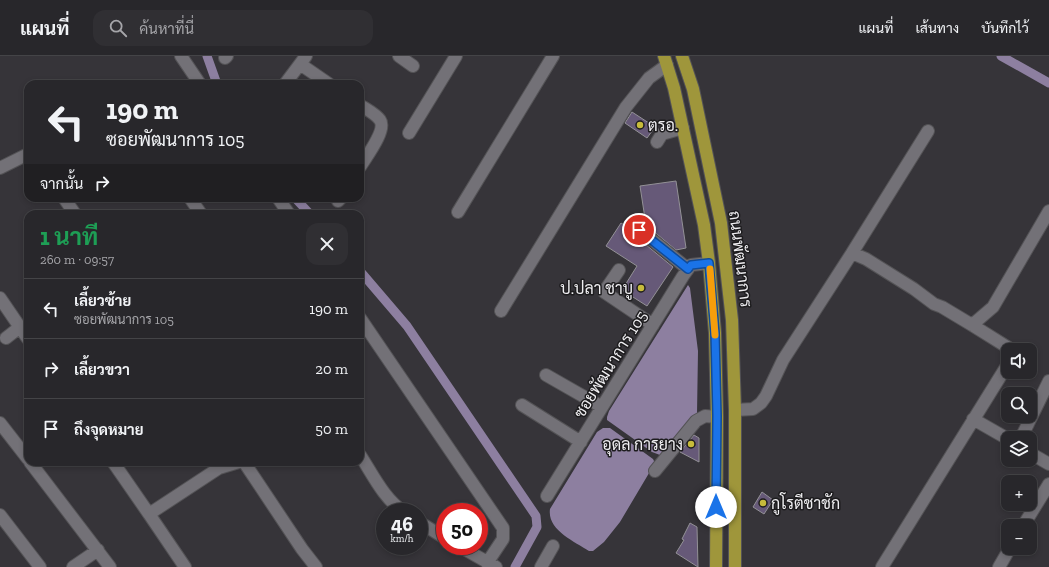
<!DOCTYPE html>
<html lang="th">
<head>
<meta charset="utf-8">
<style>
  body { margin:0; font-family:"Zilla Slab",Sarabun,serif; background:#302f33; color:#f1f3f6; height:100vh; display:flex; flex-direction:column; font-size:15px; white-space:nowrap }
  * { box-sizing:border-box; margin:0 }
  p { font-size:13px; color:#a5a5a9 }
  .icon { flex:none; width:22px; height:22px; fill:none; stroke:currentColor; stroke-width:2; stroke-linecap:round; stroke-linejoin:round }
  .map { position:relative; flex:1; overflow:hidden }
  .drawer { position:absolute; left:24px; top:154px; width:340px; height:256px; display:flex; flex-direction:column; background:#28272b; border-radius:12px; box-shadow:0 2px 6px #0003,0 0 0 1px #444447 }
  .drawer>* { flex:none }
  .hud { position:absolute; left:24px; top:24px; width:340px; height:122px; border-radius:12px; box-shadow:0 2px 6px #0003,0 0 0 1px #444447; background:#28272b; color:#f1f3f6; overflow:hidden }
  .controls { position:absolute; left:1001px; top:287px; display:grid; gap:8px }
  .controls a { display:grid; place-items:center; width:36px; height:36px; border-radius:8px; background:#28272b; box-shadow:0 2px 6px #0003,0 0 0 1px #444447; font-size:20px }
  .speed { position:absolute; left:376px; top:447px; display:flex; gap:8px; font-size:20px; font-weight:700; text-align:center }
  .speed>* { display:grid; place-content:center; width:52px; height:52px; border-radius:50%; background:#28272b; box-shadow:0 2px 6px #0003,0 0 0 1px #444447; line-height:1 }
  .speed small { font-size:10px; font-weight:400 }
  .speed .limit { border:6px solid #d22; background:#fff; color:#111 }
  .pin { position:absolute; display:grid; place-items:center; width:34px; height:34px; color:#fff; margin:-17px; border:2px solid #fff; border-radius:50%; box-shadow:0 1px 4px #0007 }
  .me { position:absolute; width:44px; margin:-22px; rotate:0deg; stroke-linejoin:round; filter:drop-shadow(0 0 3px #0008) }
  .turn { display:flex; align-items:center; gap:14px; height:84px; padding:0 16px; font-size:18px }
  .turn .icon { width:52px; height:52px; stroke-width:2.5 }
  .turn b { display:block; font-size:28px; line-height:34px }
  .then { display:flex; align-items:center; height:38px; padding:0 16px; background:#0003; gap:8px; font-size:15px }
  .round { display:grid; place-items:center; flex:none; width:42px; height:42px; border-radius:12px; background:#302f33 }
  .overview { display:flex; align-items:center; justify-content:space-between; height:68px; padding:0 16px }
  h1 { font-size:24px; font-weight:700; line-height:30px; color:#1e9e55 }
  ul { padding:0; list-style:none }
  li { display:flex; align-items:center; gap:12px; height:60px; padding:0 16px; border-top:1px solid #444447 }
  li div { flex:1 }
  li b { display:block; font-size:15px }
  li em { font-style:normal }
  header { display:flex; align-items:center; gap:24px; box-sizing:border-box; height:56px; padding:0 20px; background:#28272b; border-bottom:1px solid #444447 }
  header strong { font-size:19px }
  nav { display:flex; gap:22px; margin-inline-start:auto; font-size:14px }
  .search { width:280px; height:36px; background:#302f33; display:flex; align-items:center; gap:10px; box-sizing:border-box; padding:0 14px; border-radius:12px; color:#a5a5a9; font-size:15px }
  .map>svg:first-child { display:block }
  .water { fill:#8d7fa0 }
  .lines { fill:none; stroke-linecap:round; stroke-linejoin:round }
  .canal { stroke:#8d7fa0; stroke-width:9 }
  .building { fill:#665978; stroke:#939196 }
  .minor-casing { stroke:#545356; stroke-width:14 }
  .major-casing { stroke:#545356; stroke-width:14 }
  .minor { stroke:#737177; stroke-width:12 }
  .major { stroke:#9f963b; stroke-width:12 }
  .route-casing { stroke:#114b97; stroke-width:10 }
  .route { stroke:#1a73e8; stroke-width:7 }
  .slow { stroke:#f59e0b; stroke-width:7 }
  .poi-dot { fill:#c7bb3b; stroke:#1d1c1e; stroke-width:1.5 }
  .labels { text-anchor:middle; stroke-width:3; stroke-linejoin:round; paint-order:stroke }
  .poi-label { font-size:16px; fill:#efeef1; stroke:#1d1c1e; text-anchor:start }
  .street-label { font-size:16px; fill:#efeef1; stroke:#1d1c1e }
</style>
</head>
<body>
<header>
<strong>แผนที่</strong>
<div class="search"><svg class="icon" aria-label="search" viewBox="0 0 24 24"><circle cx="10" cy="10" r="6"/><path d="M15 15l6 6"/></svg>ค้นหาที่นี่</div>
<nav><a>แผนที่</a><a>เส้นทาง</a><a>บันทึกไว้</a></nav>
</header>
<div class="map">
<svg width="1049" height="511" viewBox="0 0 1049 511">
  <rect width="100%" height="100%" fill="#363439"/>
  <!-- water -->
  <path class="water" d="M688 229 690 232 698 295 697 358 665 398 660 399 652 396 607 364V361L609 355Z
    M603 372H610L653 403 655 407 620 466 604 486 593 495H589C574 485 547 474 550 453L597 376Z"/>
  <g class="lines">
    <!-- canal -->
    <path class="canal" d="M207 0 217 28
      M1001 0 1049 27
      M295 142 310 158
      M360 215 407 270 536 460 537 471 515 511"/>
  </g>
  <!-- building -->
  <path class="building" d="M632 56 655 71 647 82 625 67Z
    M676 125 686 192 676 194 646 169 640 130Z
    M621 167 632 174 634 179 673 211 647 250 622 234 637 210 606 190Z
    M694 379 699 382V406L680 396Z
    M762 436 773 444 764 458 753 451Z
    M690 467 697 471 698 511 676 497 684 484 682 483Z"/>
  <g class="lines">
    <!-- minor casing -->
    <g class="minor-casing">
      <path id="minor" d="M181 0 200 28
        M399 0 413 10
        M225 2 227 0
        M300 8 329 28
        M285 28 306 0
        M360 49C366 53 376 58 380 64 387 74 366 101 360 111
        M409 77 456 0
        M657 86 662 78 683 72
        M0 112 28 98
        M64 142 75 158
        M190 142 201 158
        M278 142 289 158
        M338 145 341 142
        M458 156 553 0
        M639 173 688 213
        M852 197 928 75
        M619 214 604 236 653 269
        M0 242 28 283
        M501 255 626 51 649 22 667 9
        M360 262 503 472V483L487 507
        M972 269 993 251 1049 155
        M6 282 20 271
        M546 319 602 351
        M522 349 581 386
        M735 354 753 353 761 347 766 340 783 304 852 197 866 203 914 233 934 248 942 251 972 269 1012 294
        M973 363 1008 383
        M0 367 28 403
        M1021 382 1049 325
        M1030 397 1049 408
        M360 399C373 419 384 443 404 456
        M30 406 110 511
        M113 406 149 458 219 412 239 406
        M244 406 302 493 316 511
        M655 415 696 365 705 360 717 361
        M547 440 683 220 691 209 709 207
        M149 458 185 511
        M0 459 40 511
        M419 466 445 482
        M1023 470 1049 428
        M459 490 496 511
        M73 511 98 494
        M541 511 553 490
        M882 511 1008 308
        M999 511 1010 492"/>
    </g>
    <!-- major casing -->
    <g class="major-casing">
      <path id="major" d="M664 0 674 32 704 169 709 207 715 277 717 361 716 511
        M682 0 693 33 721 167 732 264 735 354V511"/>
    </g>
    <!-- minor -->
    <use href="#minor" class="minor"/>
    <!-- major -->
    <use href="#major" class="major"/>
  </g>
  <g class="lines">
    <!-- route casing -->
    <g class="route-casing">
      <path id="route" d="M639 174 688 213 691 209 709 207 715 277 717 360 716 451"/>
    </g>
    <!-- route -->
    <use href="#route" class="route"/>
    <!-- slow -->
    <path class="slow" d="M710 213 715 279"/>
  </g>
  <!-- markers -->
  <g class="poi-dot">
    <circle cx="640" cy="69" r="4"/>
    <circle cx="641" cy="232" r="4"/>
    <circle cx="691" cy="388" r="4"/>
    <circle cx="763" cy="447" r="4"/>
  </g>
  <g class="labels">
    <!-- poi labels -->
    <g class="poi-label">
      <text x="648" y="75">ตรอ.</text>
      <text x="633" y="238" text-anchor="end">ป.ปลา ชาบู</text>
      <text x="683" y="394" text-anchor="end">อุดล การยาง</text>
      <text x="771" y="453">กูโรตีชาชัก</text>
    </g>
    <!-- street labels -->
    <g class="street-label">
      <text transform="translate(741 203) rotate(83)" y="6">ถนนพัฒนาการ</text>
      <text transform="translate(610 308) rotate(-58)" y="6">ซอยพัฒนาการ 105</text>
    </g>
  </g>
</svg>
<div class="controls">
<a><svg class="icon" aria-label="sound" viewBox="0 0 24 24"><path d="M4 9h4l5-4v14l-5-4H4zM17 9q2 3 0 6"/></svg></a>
<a><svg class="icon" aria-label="search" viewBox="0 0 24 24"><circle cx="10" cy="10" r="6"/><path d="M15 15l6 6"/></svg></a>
<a><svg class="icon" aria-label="layers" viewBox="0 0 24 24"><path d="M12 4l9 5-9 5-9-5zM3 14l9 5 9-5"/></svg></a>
<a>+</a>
<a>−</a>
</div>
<div class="speed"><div>46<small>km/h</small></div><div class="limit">50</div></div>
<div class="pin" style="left:639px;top:174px;background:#d93025"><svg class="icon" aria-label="arrive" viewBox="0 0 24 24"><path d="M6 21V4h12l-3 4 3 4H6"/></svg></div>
<svg class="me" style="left:716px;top:451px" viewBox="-20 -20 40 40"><circle r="19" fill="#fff"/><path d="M0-13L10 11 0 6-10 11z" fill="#1a73e8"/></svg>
<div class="hud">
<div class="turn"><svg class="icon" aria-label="left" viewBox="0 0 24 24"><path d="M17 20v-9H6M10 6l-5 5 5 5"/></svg><div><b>190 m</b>ซอยพัฒนาการ 105</div></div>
<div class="then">จากนั้น<svg class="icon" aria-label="right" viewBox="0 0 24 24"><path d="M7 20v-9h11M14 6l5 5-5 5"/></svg></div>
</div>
<section class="drawer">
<div class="overview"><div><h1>1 นาที</h1><p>260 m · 09:57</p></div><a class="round"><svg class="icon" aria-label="close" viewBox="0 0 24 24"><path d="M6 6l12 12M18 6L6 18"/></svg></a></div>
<ul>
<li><svg class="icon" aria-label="left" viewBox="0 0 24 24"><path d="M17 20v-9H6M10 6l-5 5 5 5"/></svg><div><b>เลี้ยวซ้าย</b><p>ซอยพัฒนาการ 105</p></div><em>190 m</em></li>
<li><svg class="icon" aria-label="right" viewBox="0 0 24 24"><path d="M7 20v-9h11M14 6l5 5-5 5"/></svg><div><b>เลี้ยวขวา</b></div><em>20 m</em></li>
<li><svg class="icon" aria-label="arrive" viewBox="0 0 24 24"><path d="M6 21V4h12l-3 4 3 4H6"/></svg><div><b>ถึงจุดหมาย</b></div><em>50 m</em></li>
</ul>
</section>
</div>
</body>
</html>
